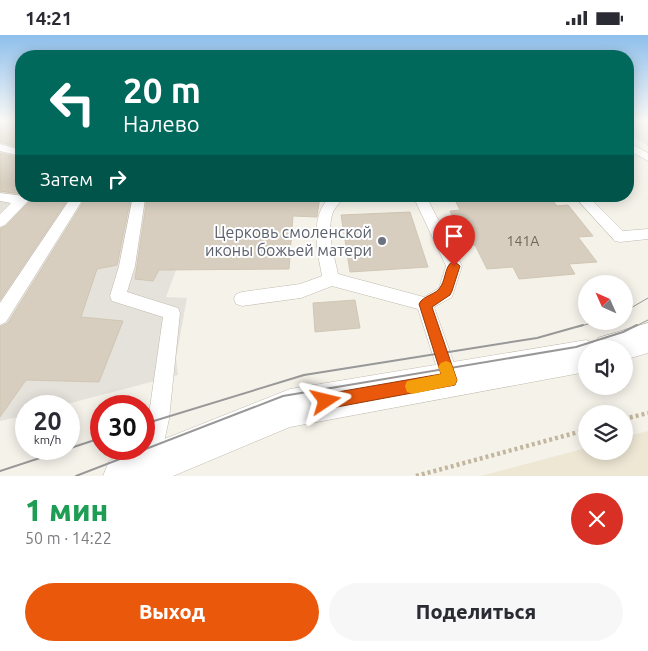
<!DOCTYPE html>
<html lang="ru">
<head>
<meta charset="utf-8">
<style>
  body { margin:0; font-family:Ubuntu,sans-serif; background:#f7f7f7; color:#2b2b33; height:100vh; display:flex; flex-direction:column; font-size:19px; white-space:nowrap }
  * { box-sizing:border-box; margin:0 }
  p { font-size:16px; color:#7c7c81 }
  .icon { flex:none; width:28px; height:28px; fill:none; stroke:currentColor; stroke-width:2; stroke-linecap:round; stroke-linejoin:round }
  .map { position:relative; height:441px; overflow:hidden }
  .side { display:flex; flex-direction:column; background:#fff; flex:1 }
  .side>* { flex:none }
  .hud { position:absolute; left:15px; top:15px; width:619px; height:152px; border-radius:20px; box-shadow:0 2px 12px #0003; background:#00695c; color:#fff; overflow:hidden }
  .needle { width:32px; rotate:315deg }
  .fabs { position:absolute; left:578px; top:240px; display:grid; gap:10px }
  .fabs a { display:grid; place-items:center; width:55px; height:55px; border-radius:50%; background:#fff; box-shadow:0 2px 12px #0003; font-size:25px }
  .speed { position:absolute; left:15px; top:360px; display:flex; gap:10px; font-size:25px; font-weight:700; text-align:center }
  .speed>* { display:grid; place-content:center; width:65px; height:65px; border-radius:50%; background:#fff; box-shadow:0 2px 12px #0003; line-height:1 }
  .speed small { font-size:12px; font-weight:400 }
  .speed .limit { border:8px solid #d22; background:#fff; color:#111 }
  .pin { position:absolute; display:grid; place-items:center; width:42px; height:42px; color:#fff; margin:-51px -21px; border-radius:50% 50% 50% 0; rotate:-45deg; box-shadow:0 0 5px #0007 }
  .pin .icon { rotate:45deg }
  .me { position:absolute; width:55px; margin:-28px; rotate:80deg; stroke-linejoin:round; filter:drop-shadow(0 0 4px #0008) }
  .turn { display:flex; align-items:center; gap:18px; height:105px; padding:0 25px; font-size:22px }
  .turn .icon { width:65px; height:65px; stroke-width:2.5 }
  .turn b { display:block; font-size:35px; line-height:42px }
  .then { display:flex; align-items:center; height:48px; padding:0 25px; background:#0003; gap:10px; font-size:19px }
  .round { display:grid; place-items:center; flex:none; width:52px; height:52px; border-radius:26px; background:#f7f7f7 }
  .summary { display:flex; align-items:center; justify-content:space-between; height:85px; padding:0 25px }
  h1 { font-size:30px; font-weight:800; line-height:38px; color:#1e9e55 }
  .cta { display:flex; gap:10px; margin-top:auto; padding:10px 25px }
  .cta a { flex:1; height:58px; border-radius:30px; background:#ea580c; color:#fff; font-size:20px; font-weight:800; line-height:58px; text-align:center }
  .cta a+a { background:#f7f7f7; color:#2b2b33 }
  .status { display:flex; justify-content:space-between; align-items:center; height:35px; padding:0 25px; background:#fff; direction:ltr }
  .status svg { height:14px; fill:currentColor }
  .map>svg:first-child { display:block }
  .industrial { fill:#e5e1db }
  .education { fill:#eee7d4 }
  .building { fill:#d7cebf; stroke:#d1c6b3 }
  .lines { fill:none; stroke-linecap:round; stroke-linejoin:round }
  .service-casing { stroke:#c0baac; stroke-width:1 }
  .minor-casing { stroke:#c0baac; stroke-width:1 }
  .path { stroke:#c2b79e; stroke-width:4.5; stroke-dasharray:3 3; stroke-linecap:butt }
  .service { fill:#fff; fill-rule:evenodd }
  .minor { fill:#fff; fill-rule:evenodd }
  .tram-far1 { stroke:#989898; stroke-width:1 }
  .tram { stroke:#989898; stroke-width:2 }
  .route { fill:#ea580c; stroke:#983908 }
  .slow { fill:#f59e0b }
  .worship-dot { fill:#6b7280; stroke:#fff; stroke-width:2 }
  .labels { text-anchor:middle; stroke-width:4; stroke-linejoin:round; paint-order:stroke }
  .number-label { font-size:14px; fill:#6c665a }
  .worship-label { font-size:16px; fill:#5b616d; stroke:#fff; text-anchor:end }
</style>
</head>
<body>
<div class="status"><b>14:21</b><svg viewBox="0 0 49 12"><path d="M0 12V9h3v3zM5 12V6h3v6zM10 12V3h3v9zM15 12V0h3v12zM26 1h20v11H26zM47 4h2v5h-2z"/></svg></div>
<div class="map">
<svg width="648" height="441" viewBox="0 0 648 441">
  <rect width="100%" height="100%" fill="#f5f2ea"/>
  <!-- industrial -->
  <path class="industrial" d="M0 86H21V161H213L195 184 166 262 187 263 176 323 178 340 59 371H26V380L0 386Z
    M628 86H648V111L628 98Z"/>
  <!-- education -->
  <path class="education" d="M648 396V441H481L586 413V416H624V402Z"/>
  <!-- building -->
  <path class="building" d="M0 86H21V113L0 107Z
    M0 118 21 123V159L0 156Z
    M27 161H70L0 265V194L6 191 30 166Z
    M87 161H131L117 230 97 234 81 282 123 286 99 347 26 345 0 382V292L8 288Z
    M145 161H183L182 164 236 165V161H320L317 182 293 181 289 234 159 235 153 246 135 244 147 164Z
    M453 161H549L557 171 568 170 593 201 578 202 597 227 569 229 575 239 519 244 513 232 487 234 475 210 467 211 450 176 460 175Z
    M410 177 428 232 350 237 341 180Z
    M355 265 360 293 315 297 313 268Z"/>
  <g class="lines">
    <!-- service casing -->
    <g class="service-casing">
      <path id="service" d="M628 107 648 118V126L628 115Z
        M0 109 21 115V121L0 116Z
        M0 158 24 161 29 165 5 190 0 192V179L11 168 0 166Z
        M72 161H85L6 287 0 290V268Z
        M133 161H143L145 164 135 231 127 257 178 273 180 278 169 384 158 435 150 438 142 435 139 427 142 414H144L163 282 112 266 110 261 119 231Z
        M330 161H344C341 167 336 171 333 177 326 197 334 220 338 239L424 262 439 253 446 231 413 161H426L462 231 452 262 434 272 460 345 457 352 450 355 443 352 418 274 332 251 301 263 242 271 236 269 234 264 236 259 242 257 300 249 322 241C317 213 309 184 330 161Z
        M574 161H588L623 196 648 194V204L620 207 615 206Z"/>
    </g>
    <!-- minor casing -->
    <g class="minor-casing">
      <path id="minor" d="M648 288V318L624 325V314H586V337L290 392 173 441H103L109 426 290 354 586 305 596 309 598 303Z"/>
    </g>
    <!-- path -->
    <path class="path" d="M624 384 648 378
      M416 441 586 395"/>
    <!-- service -->
    <use href="#service" class="service"/>
    <!-- minor -->
    <use href="#minor" class="minor"/>
    <!-- tram-far1 -->
    <path class="tram-far1" d="M624 277 648 263
      M578 292 598 286
      M634 292 648 285"/>
    <!-- tram -->
    <path class="tram" d="M144 389 304 340 537 303 583 290
      M0 436 101 403
      M76 441 283 361 576 312 623 297 637 290"/>
  </g>
  <!-- sky -->
  <linearGradient id="sky" x2="0" y2="1"><stop stop-color="#8ebfeb"/><stop offset="0.58" stop-color="#faf9f6"/><stop offset="1" stop-color="#faf9f6" stop-opacity="0"/></linearGradient>
  <rect width="648" height="148" fill="url(#sky)"/>
  <!-- route -->
  <path class="route" d="M454 226 460 231 452 256 450 260 432 272 457 345 455 350 326 374 320 372 318 366 320 361 326 359 441 339 419 269C423 260 437 260 441 251 446 243 445 229 454 226Z"/>
  <!-- slow -->
  <path class="slow" d="M446 326 451 328 457 345 455 350 412 359 407 357 405 351 407 346 441 339 438 332 441 328Z"/>
  <!-- markers -->
  <circle class="worship-dot" cx="382" cy="206" r="5"/>
  <g class="labels">
    <!-- number labels -->
    <g class="number-label">
      <text x="523" y="211">141А</text>
    </g>
    <!-- worship labels -->
    <g class="worship-label">
      <text x="372" y="203">Церковь смоленской<tspan x="372" dy="18">иконы божьей матери</tspan></text>
    </g>
  </g>
</svg>
<div class="fabs">
<a><svg class="needle" viewBox="-14 -14 28 28"><path d="M0-13l5 13h-10z" fill="#e53935"/><path d="M0 13l5-13h-10z" fill="#7c7c81"/></svg></a>
<a><svg class="icon" aria-label="sound" viewBox="0 0 24 24"><path d="M4 9h4l5-4v14l-5-4H4zM17 9q2 3 0 6"/></svg></a>
<a><svg class="icon" aria-label="layers" viewBox="0 0 24 24"><path d="M12 4l9 5-9 5-9-5zM3 14l9 5 9-5"/></svg></a>
</div>
<div class="speed"><div>20<small>km/h</small></div><div class="limit">30</div></div>
<div class="pin" style="left:454px;top:231px;background:#d93025"><svg class="icon" aria-label="arrive" viewBox="0 0 24 24"><path d="M6 21V4h12l-3 4 3 4H6"/></svg></div>
<svg class="me" style="left:326px;top:366px" viewBox="-20 -20 40 40"><path d="M0-17L14 15 0 8-14 15z" fill="#ea580c" stroke="#fff" stroke-width="4"/></svg>
<div class="hud">
<div class="turn"><svg class="icon" aria-label="left" viewBox="0 0 24 24"><path d="M17 20v-9H6M10 6l-5 5 5 5"/></svg><div><b>20 m</b>Налево</div></div>
<div class="then">Затем<svg class="icon" aria-label="right" viewBox="0 0 24 24"><path d="M7 20v-9h11M14 6l5 5-5 5"/></svg></div>
</div>
</div>
<section class="side">
<div class="summary"><div><h1>1 мин</h1><p>50 m · 14:22</p></div><a class="round" style="background:#d93025;color:#fff"><svg class="icon" aria-label="close" viewBox="0 0 24 24"><path d="M6 6l12 12M18 6L6 18"/></svg></a></div>
<div class="cta"><a>Выход</a><a>Поделиться</a></div>
</section>
</body>
</html>
